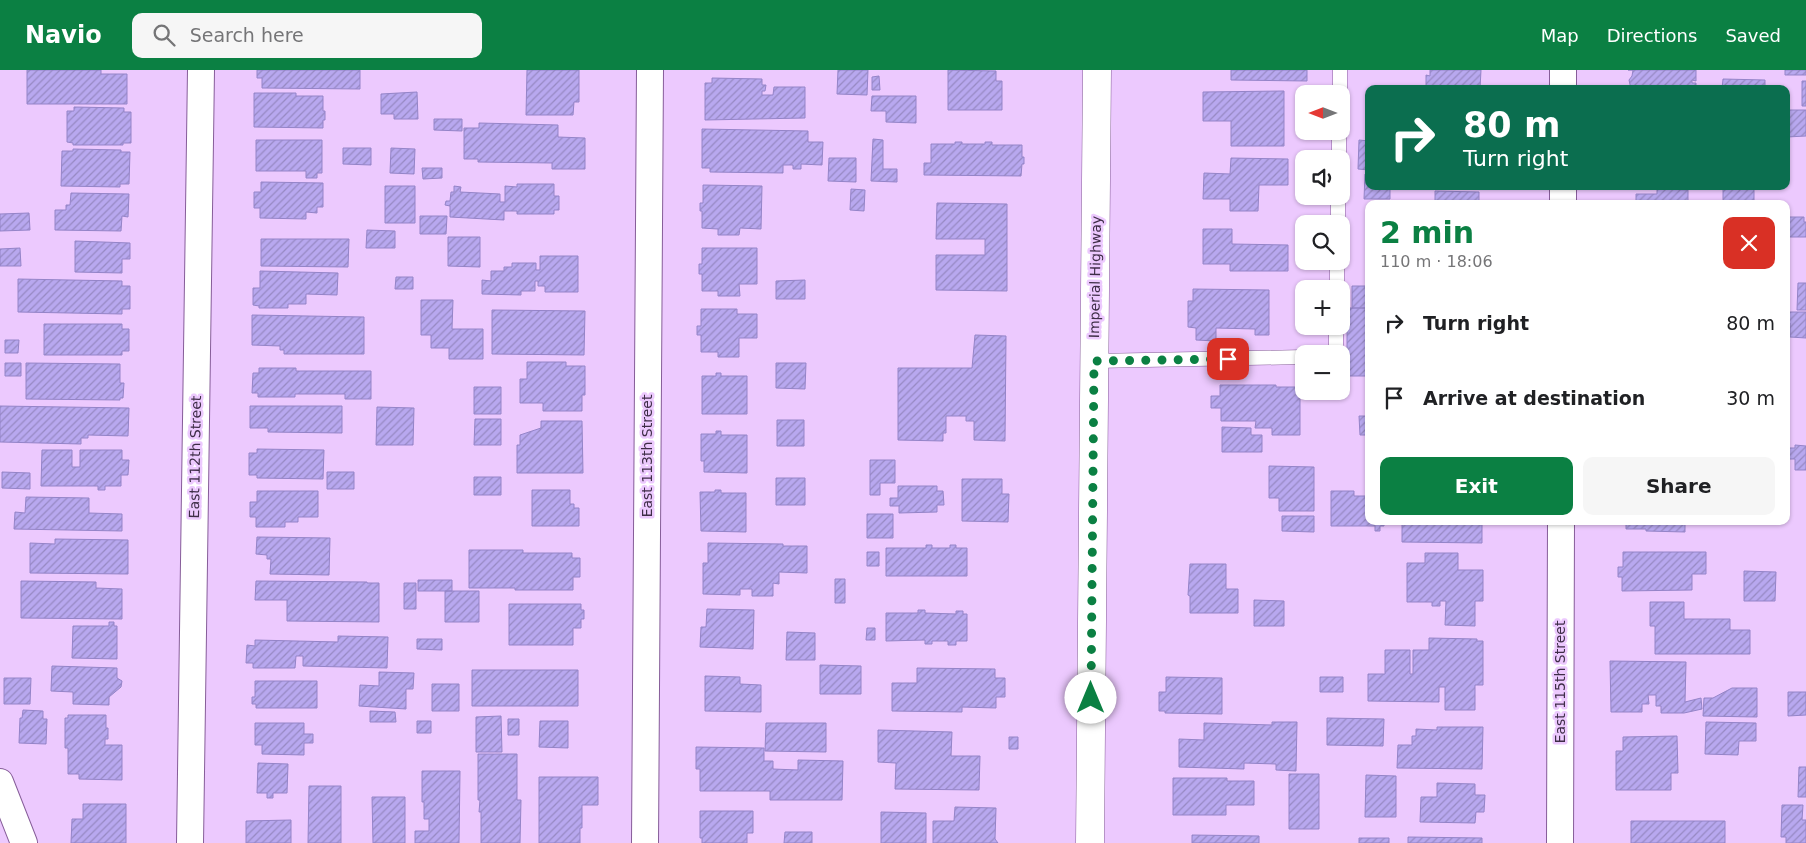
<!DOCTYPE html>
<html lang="en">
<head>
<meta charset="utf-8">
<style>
  body { margin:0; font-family:"DejaVu Sans",sans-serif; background:#f6f6f6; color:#202124; height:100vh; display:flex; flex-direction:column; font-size:19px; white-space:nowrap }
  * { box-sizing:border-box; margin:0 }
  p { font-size:16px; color:#757577 }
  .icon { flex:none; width:28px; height:28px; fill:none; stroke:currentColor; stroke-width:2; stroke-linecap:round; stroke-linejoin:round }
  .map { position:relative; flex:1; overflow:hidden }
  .panel { position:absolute; left:1365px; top:130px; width:425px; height:325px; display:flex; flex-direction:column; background:#fff; border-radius:10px; box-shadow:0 1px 4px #0004 }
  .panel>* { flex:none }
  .hud { position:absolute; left:1365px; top:15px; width:425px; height:105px; border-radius:10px; box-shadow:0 1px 4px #0004; background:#0b6e4f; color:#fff; overflow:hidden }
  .needle { width:32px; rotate:270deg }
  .controls { position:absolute; left:1295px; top:15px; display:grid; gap:10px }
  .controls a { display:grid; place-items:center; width:55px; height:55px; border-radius:10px; background:#fff; box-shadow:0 1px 4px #0004; font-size:25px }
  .pin { position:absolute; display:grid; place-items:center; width:42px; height:42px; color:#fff; margin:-21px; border-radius:10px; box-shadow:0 2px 8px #0006 }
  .me { position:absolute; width:55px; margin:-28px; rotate:0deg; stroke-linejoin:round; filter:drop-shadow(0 0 4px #0008) }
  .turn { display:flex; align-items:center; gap:18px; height:105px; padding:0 15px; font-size:22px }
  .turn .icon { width:65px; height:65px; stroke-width:2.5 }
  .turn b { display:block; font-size:35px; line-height:42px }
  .round { display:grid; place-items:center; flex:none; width:52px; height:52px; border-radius:10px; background:#f6f6f6 }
  .summary { display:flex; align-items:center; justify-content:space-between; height:85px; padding:0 15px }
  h1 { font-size:30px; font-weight:600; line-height:38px; color:#0b8043 }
  .button { display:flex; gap:10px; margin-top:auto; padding:10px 15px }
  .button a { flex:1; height:58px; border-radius:10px; background:#0b8043; color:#fff; font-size:20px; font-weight:600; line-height:58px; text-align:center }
  .button a+a { background:#f6f6f6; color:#202124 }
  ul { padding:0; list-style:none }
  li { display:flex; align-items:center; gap:15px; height:75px; padding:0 15px }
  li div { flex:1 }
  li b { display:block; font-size:19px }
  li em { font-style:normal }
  header { display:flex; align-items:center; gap:30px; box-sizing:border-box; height:70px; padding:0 25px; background:#0b8043; color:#fff }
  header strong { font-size:24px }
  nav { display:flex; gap:28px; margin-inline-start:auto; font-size:18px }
  .search { width:350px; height:45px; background:#f6f6f6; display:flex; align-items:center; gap:12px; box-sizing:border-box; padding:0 18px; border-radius:10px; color:#757577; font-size:19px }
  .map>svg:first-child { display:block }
  .building { fill:url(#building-hatch); stroke:#9484c8 }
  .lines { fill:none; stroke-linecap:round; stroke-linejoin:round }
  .lane-casing { stroke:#865d99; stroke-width:15 }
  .street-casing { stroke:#865d99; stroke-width:28 }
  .primary-casing { stroke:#865d99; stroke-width:29 }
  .lane { stroke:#fff; stroke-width:14 }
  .street { stroke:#fff; stroke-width:26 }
  .primary { stroke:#fff; stroke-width:28 }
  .route { stroke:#0b8043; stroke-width:9; stroke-dasharray:0 16.2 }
  .labels { text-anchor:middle; stroke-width:5; stroke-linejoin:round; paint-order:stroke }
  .street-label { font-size:14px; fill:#3e2d47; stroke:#ecc9fe }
</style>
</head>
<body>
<header>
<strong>Navio</strong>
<div class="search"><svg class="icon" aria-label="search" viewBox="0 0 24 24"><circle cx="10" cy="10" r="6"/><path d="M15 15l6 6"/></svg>Search here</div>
<nav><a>Map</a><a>Directions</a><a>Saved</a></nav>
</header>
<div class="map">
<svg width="1806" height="773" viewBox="0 0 1806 773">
  <defs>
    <pattern id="building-hatch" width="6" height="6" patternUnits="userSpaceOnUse" patternTransform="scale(1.25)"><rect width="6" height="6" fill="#b8a8ef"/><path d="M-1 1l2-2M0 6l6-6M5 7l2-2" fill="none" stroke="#9789c3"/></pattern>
  </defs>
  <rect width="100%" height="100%" fill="#ecc9fe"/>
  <!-- building -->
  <path class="building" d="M27 0H101V4H127V34H27Z
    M257 0H360V19L262 18V8H257Z
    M527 0H579V32H574L573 45H526Z
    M838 0H868L867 25 837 24Z
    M948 0 996 1V11H1002V40H948Z
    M1231 0H1307V11L1231 10Z
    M1430 0H1481L1480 19H1426V5L1430 6Z
    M1628 0H1696V11L1692 10V13H1696V19H1631L1629 10 1632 6 1633 0Z
    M1785 0H1806V5H1785Z
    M879 6 880 20H872V7Z
    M712 8 762 9V15H766L765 21H762V25H773L774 17H805V48L705 50V13H712Z
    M1723 9 1765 10V19H1722Z
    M1802 11H1806V36H1802Z
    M1284 21V76H1231V51H1203V22Z
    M417 22 418 49H394V44H381V24Z
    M254 23H296V26H323V41H325V50H323V58L254 57Z
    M872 26H916V53L886 52V41H871Z
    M74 37 124 38V42H131V73H123V75H73V73L67 72V41H74Z
    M1787 40H1806V66L1787 67Z
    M434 49H462V61L434 60Z
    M479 53 558 55V67L585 68V99H552V93L478 92V89H464V58H479Z
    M702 59 808 61V72H823L822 95 801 94V99H793V95H783V103L710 102V98H702Z
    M873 69 883 70V99H897V112L871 111Z
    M256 70H322V103H317V108H306V101H256Z
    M1359 70 1369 71V100L1358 99Z
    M955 72H962V74H985V72H992V75H1022V87H1024V94H1022L1021 106 924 105V93H931V74H955Z
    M343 78H371V95L343 94Z
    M391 78 415 79 414 104 390 103Z
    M73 79 121 80V82H130L129 114H120V117L61 116 62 81H73Z
    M829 88H856V112L828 111Z
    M1231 88 1288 89V115H1259L1258 141H1230V129H1203L1204 103 1230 104Z
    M422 98H442V108L423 109Z
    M1365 104H1369V116H1390V129H1364Z
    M261 112 323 113V137H317V143L306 142V149L260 148V138H254V122H261Z
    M517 114H554V126H559V140H554V144H517V141H504V150L450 147V136L445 135 446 131H450L451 122H454V116L461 117 460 122 500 124V132H505V116L517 117Z
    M703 115 762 116 761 159 740 158 739 165H718V159L702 158V141H700V133H703Z
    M385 116H415V153H385Z
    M1723 116H1754V134H1723Z
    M851 119 865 120 864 141 850 140Z
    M1657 119 1688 120V134H1636V124H1657Z
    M1435 121 1479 122V134H1435Z
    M71 123 129 124 128 147 122 146 121 161 55 160V140H66V135H70Z
    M937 133 1007 134V221L936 220V185H985V169H936Z
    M29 143 30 160 0 161V144Z
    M420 146H447L446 164H420Z
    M1786 147H1804V152H1806V167H1786Z
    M1203 159H1232V174L1288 175V201H1230V194H1203Z
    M367 160 395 161V178H366Z
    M448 167H480V197L448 196Z
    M261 169H349L348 197 261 196Z
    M75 171 130 173V189H122V203L75 202Z
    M20 178 21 196H0V179Z
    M702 178H757V214H739L740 226H718V221H702V204H699V194H702Z
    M540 186H578V222H545V216H538V211H535V221H521V225L482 224V210L491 211V201H504V197H512V193H536V200H540Z
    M260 201 338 203 337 225 306 224V234H288V238H259V236L253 235V218H260Z
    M396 207H413V219H395Z
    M18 209 122 211V216H130V239H122V244L18 242Z
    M805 210V229H776V211Z
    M1798 213H1806V240H1797Z
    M1352 216H1369V238H1352Z
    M1193 219 1269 220V265H1255V259L1216 258V271L1196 270V258L1188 257V231H1193Z
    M421 230H453L452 259H483V289H449V278H431V265H421Z
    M1347 238H1368L1369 306H1343L1344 279H1347Z
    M701 239H737V244H757V268H739V287H718V282H701V265H697V256H701Z
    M492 240 585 241 584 285 492 284Z
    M1298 241H1304V256H1315L1312 259H1298Z
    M1788 242H1806V268L1790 267V253H1787Z
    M252 245 364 247V284H284V280H280V276L252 275Z
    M44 254H122V259H129V281H122V285H44Z
    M975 265 1006 266 1005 371 974 370V351H966V346H946V363H943V371L898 370V298H972Z
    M5 270H19L18 283H5Z
    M527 292H566V296H585V325H582V341H543V333H520V309H527Z
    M5 293H21V306H5Z
    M26 293 120 294V313H124L123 328H120V330L26 329Z
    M776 293H806L805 319 776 318Z
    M259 298H296V301H371V329H345V324H295V327H258V323H252L253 303H259Z
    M716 303H721V306H747V344H702V306H716Z
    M1220 315H1276V317H1300V365H1272V358H1255L1256 351H1221V338H1211V326H1220Z
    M474 317H501V344H474Z
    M0 336 129 338 128 366 88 365V368H81V374L0 372Z
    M250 336H342V363L268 362V358H250Z
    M377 337 414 338 413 375H376Z
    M1359 346H1369V365H1360Z
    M475 349H501V375H474Z
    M777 350H804V376H777Z
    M541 351H582L583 403H517V375H520V365L541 358Z
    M1222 357 1251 358V365H1262V382H1222Z
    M716 361H721V365H747V403L704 402V391H701V364H716Z
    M1795 375 1806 376V400H1795V389H1786V378H1795Z
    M257 379 324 380 323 409 257 408V405H249V383H257Z
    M42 380H72V397H80V380H122V390H129L128 405H121V416H105V420H98V416H41Z
    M870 390H895V413H880V425H870Z
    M1269 396 1314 397V441H1279V428H1269Z
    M2 402 30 403V419L2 418Z
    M327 402H354V419H327Z
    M474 407H501V425H474Z
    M776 408H805V435H776Z
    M962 409H1002V424H1009L1008 452 962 451Z
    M898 416H937V421H943L944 435H937V442L899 443V436H890V428H898Z
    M532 420H570V434H574V438H579V456H532Z
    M715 420H721V423H746V462L701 461 700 422H715Z
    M257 421H318V447H298V452H285V457H256V447H250V432H257Z
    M1331 421H1354V426H1369V451H1384V456H1380V461H1375V456H1331Z
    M26 427 89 428V443L122 444V461L14 459 15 442 25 443Z
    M867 444H893V468H867Z
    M1282 446H1314V462L1282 461Z
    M1402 451H1482V473L1402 472Z
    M1626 451H1685V462L1646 461V459H1626Z
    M257 467 330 468 329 505 270 504 271 489H267V485L256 484Z
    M55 469 128 470V504L30 503V473L55 474Z
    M708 473 783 474V476H807V503L779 502V514L773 513V526H752V519H740V525L703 524V493H708Z
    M926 475H932V478H950V475H956V478H967V506H886V478H926Z
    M469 480H523V483H572V488H580V507H573V520H515V518H469Z
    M867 482H879V496H867Z
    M1623 482H1706V504H1692V520L1622 521V507H1618V497H1623Z
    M1425 483H1458V500H1483V531H1475V556L1445 555 1446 531H1440V536H1432V532H1407V493H1425Z
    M1190 494H1226V519H1238V543H1190V526L1188 525Z
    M1744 501 1776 502 1775 531H1744Z
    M835 509H845V533H835Z
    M418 510H452V521H418Z
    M21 511 96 512V518L122 519V549L21 548Z
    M256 511 367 512V513H379V552L287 551V530H255Z
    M404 513H416V539H404Z
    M445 521H479V552H445Z
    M1254 530 1284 531V556H1254Z
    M1650 532H1684V549H1730V560H1750V584H1655V556H1650Z
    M509 534H581V540H584V549H581V558H573V575H509Z
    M707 539 754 540 753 579 700 577 701 557H706Z
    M918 540H925V543L956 544V541H963V544H967V571H956V575H948V571H932V574H925V570L886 571V543H918Z
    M109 552H114V556H117V589L72 588 73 556H109Z
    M867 558H875V570H866Z
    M787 562 815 563V590H786Z
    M338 566 388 567 387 598 303 596V586H296L295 598H253V593H246L247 575 255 576V570L338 572Z
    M1429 568 1477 569V571H1483V615H1475V640H1445V617H1439V632L1368 631V604H1385V580H1410V604H1413V580H1429Z
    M417 569H442V580L417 579Z
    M1610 591 1686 592 1685 632 1701 628 1702 639 1684 643H1661V636H1656V625H1648L1649 634H1642V642H1611Z
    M820 595 861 596V624H820Z
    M52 596 117 598V608L122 611 121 617 109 627V635L73 634V622L51 621Z
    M917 598 995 599V608H1005V627H996V638L962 637V642L892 641V613H917Z
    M472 600H578V636H472Z
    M379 602 414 603 413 619H406V639L359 636 360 615 379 616Z
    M705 606 740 607V614L761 615V642L705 641Z
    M1166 607 1222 608V644L1165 643V641H1159V622H1166Z
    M1320 607H1343V622H1320Z
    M4 608H31L30 634H4Z
    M255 611H317V638H256V634H252V627H255Z
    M432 614H459V641H432Z
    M1732 618H1757V647L1703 646 1704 628H1713Z
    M1788 622H1806V645L1788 646Z
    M23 640 43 641V649H47L46 674 19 673 20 648H22Z
    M370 641 395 642 396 652H370Z
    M68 645H106V658H108V669H105V675H122V710L79 709V704H68V678H65V648H68Z
    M501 646 502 682H476V647Z
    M1327 648 1384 649 1383 676 1327 675Z
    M508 649H519V665H508Z
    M417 651H431V663H417Z
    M540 651H568V678L539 677Z
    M1272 652H1297L1296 701 1276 700V694L1244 693V699L1179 697V669L1204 670V653L1272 655Z
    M1706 652 1756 653V671H1739L1738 685 1705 684Z
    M255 653H304V664H313V673H304V685L262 684V675H255Z
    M766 653H826V682L765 681Z
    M1437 657H1483L1482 699 1397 698 1398 675H1412V666H1416V659L1437 660Z
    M878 660 952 662 951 686H980L979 720 895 719 896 693 878 692Z
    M1677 666 1678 703H1671V720H1616V681H1623V667Z
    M1009 667H1018V679H1009Z
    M696 677 764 678V691H773V699L798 700V690L843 691 842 730H770V721H700V699H696Z
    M478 684H517V730H521L520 773H481V742H479L480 730H478Z
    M258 693 288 694 287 723H273V728H267V723H257Z
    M1799 697H1806V727H1798Z
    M422 701H460L459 773H415V761H429V749H424V732H422Z
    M1289 704H1319V759H1289Z
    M1366 705 1396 706V747H1365Z
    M539 707H598V735H582V758H580V773H539Z
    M1173 708H1227V711H1254V735H1226V745H1173Z
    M1437 713 1475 714V725H1485L1484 742H1476L1475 753 1420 752 1421 727H1437Z
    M309 716H341V773H308Z
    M372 727H405V773H373Z
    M83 734H126V773H71L72 749H83Z
    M1782 735H1803L1802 750H1806V773H1786V767H1781Z
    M955 737 996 738 995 769 998 773H933V751H954Z
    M700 741H753V763H747V773H702V768H700Z
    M881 742 926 743V773H881Z
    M291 750V773H246V751Z
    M1631 751H1725V773H1631Z
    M785 762H812V773H784Z
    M1192 765 1259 766V773H1192Z
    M1408 767 1482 768V773H1408Z
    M1359 768H1389V773H1359Z"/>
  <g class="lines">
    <!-- lane casing -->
    <g class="lane-casing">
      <path id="lane" d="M1340 24V0
        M1339 89V61
        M1338 154V126
        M1337 219V191
        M1336 284V256
        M1094 291 1304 287"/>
    </g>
    <!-- street casing -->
    <g class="street-casing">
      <path id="street" d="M1563 19V0
        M1563 134V116
        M0 712 24 773
        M190 773 201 0
        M645 773 650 0
        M1560 773 1561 451"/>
    </g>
    <!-- primary casing -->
    <g class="primary-casing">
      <path id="primary" d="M1090 773 1097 0"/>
    </g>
    <!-- lane -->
    <use href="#lane" class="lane"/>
    <!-- street -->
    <use href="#street" class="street"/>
    <!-- primary -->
    <use href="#primary" class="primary"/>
  </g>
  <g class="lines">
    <!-- route -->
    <path class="route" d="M1091 628 1094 291 1228 289"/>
  </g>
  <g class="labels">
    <!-- street labels -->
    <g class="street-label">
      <text transform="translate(1095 207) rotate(-89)" y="5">Imperial Highway</text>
      <text transform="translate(647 386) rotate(-90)" y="5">East 113th Street</text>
      <text transform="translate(195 387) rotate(-89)" y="5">East 112th Street</text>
      <text transform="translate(1560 612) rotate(-90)" y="5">East 115th Street</text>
    </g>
  </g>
</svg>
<div class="controls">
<a><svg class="needle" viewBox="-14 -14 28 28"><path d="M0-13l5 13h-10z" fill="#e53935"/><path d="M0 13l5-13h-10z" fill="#757577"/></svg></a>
<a><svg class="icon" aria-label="sound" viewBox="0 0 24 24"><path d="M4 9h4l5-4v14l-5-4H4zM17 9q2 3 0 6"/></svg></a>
<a><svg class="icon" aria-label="search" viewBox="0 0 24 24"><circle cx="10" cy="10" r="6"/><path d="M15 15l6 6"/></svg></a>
<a>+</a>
<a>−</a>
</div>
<div class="pin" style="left:1228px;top:289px;background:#d93025"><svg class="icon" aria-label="arrive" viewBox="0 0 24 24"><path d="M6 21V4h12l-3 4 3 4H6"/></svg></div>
<svg class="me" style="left:1091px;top:628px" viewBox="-20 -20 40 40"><circle r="19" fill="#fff"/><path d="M0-13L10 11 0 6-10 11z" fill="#0b8043"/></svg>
<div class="hud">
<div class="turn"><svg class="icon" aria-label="right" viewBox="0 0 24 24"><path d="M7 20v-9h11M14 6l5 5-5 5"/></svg><div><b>80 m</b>Turn right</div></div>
</div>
<section class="panel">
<div class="summary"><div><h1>2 min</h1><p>110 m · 18:06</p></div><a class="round" style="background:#d93025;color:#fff"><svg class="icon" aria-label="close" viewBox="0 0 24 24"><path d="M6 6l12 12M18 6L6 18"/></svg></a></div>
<ul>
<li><svg class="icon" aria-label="right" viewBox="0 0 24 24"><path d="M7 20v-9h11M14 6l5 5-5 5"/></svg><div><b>Turn right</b></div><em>80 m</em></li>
<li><svg class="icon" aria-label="arrive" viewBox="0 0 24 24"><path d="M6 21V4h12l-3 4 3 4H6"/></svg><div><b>Arrive at destination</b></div><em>30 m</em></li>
</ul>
<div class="button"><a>Exit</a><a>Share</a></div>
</section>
</div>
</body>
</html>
